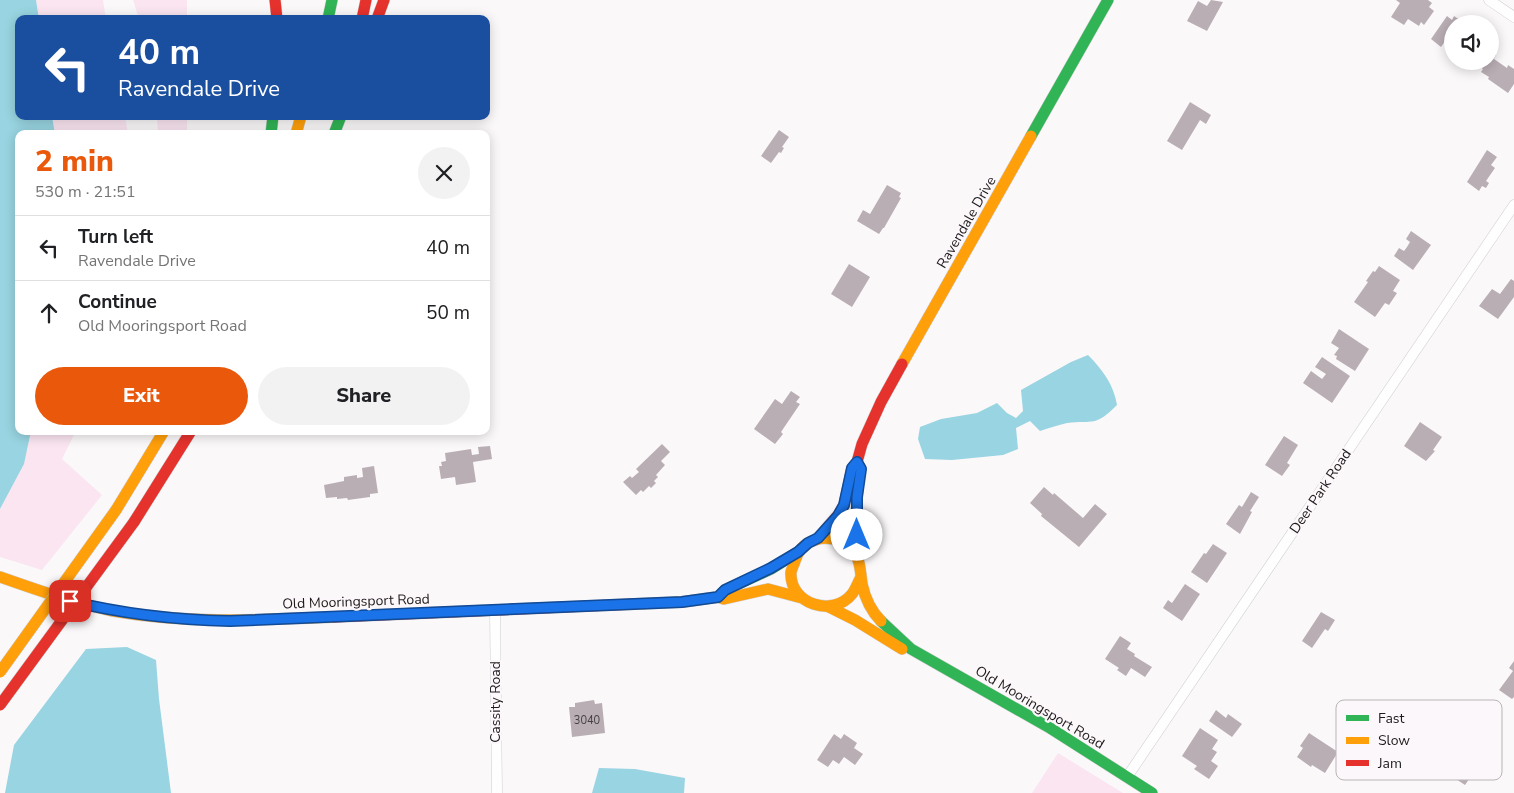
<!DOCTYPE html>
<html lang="en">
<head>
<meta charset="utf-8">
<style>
  body { margin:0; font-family:"Nunito Sans",sans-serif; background:#f2f2f2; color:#202124; height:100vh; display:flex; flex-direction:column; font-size:19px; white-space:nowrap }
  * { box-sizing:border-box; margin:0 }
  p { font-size:16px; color:#757577 }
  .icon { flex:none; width:28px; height:28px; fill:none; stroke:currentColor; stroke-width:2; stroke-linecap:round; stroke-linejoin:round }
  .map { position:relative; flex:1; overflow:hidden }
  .drawer { position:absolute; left:15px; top:130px; width:475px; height:305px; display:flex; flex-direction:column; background:#fff; border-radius:10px; box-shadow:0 2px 12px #0003 }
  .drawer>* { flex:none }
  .banner { position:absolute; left:15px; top:15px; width:475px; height:105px; border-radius:10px; box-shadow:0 2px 12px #0003; background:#1a4fa0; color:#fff; overflow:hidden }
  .tools { position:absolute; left:1444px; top:15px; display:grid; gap:10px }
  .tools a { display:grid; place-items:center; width:55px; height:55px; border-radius:50%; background:#fff; box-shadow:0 2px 12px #0003; font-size:25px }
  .pin { position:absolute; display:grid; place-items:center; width:42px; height:42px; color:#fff; margin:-21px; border-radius:10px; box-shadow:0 2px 8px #0006 }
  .me { position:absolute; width:55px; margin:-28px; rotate:0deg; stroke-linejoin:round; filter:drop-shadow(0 0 4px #0008) }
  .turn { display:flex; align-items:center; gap:18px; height:105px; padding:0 20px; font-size:22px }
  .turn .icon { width:65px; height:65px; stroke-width:2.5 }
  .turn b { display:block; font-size:35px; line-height:42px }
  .round { display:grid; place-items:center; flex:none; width:52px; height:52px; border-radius:26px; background:#f2f2f2 }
  .headline { display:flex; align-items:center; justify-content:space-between; height:85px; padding:0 20px }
  h1 { font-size:30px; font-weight:800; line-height:38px; color:#ea580c }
  .action { display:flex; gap:10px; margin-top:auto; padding:10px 20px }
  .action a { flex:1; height:58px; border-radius:30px; background:#ea580c; color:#fff; font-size:20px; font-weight:800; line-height:58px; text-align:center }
  .action a+a { background:#f2f2f2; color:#202124 }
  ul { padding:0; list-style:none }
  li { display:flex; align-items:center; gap:15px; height:65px; padding:0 20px; border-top:1px solid #e0e0e0 }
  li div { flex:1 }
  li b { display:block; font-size:19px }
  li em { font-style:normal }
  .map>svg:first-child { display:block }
  .green { fill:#fae5f1 }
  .water { fill:#98d4e1 }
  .building { fill:#baaeb5 }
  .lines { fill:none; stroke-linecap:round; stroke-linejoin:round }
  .street-casing { stroke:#cfcdce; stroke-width:11 }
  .fast-casing { stroke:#cfcdce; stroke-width:12 }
  .slow-casing { stroke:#cfcdce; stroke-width:12 }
  .jam-casing { stroke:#cfcdce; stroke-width:12 }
  .street { stroke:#fefefe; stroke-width:10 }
  .fast { stroke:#30b455; stroke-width:11 }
  .slow { stroke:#ff9f0a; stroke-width:11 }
  .jam { stroke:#e5322d; stroke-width:11 }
  .slow-bridge-casing { stroke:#cfcdce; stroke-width:12; stroke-linecap:butt }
  .jam-bridge-casing { stroke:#cfcdce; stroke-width:12; stroke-linecap:butt }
  .slow-bridge { stroke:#ff9f0a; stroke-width:11 }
  .jam-bridge { stroke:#e5322d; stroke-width:11 }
  .route-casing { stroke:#114b97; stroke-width:12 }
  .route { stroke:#1a73e8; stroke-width:9 }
  .labels { text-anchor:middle; stroke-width:4.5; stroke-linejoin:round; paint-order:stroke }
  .number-label { font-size:11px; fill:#444042 }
  .street-label { font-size:14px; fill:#1c1b1b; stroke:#fcf7fa }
  .key { fill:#fcf7fa; stroke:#b9b5b7; stroke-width:1 }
  .key-label { font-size:14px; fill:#1c1b1b }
</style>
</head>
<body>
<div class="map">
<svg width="1514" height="793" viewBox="0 0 1514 793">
  <rect width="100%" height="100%" fill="#fbf8fa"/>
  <!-- green -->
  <path class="green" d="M36 0H103L106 19H39Z
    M133 0H187V19H139Z
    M52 116H125L128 134H55Z
    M157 116H187V134H158Z
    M31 431H76L62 459 102 495 42 570 0 557V509L24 464Z
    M1058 753 1123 793H1032Z"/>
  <!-- water -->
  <path class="water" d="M0 0H36L39 19H19V116H52L55 134H19V431H31L24 464 0 509Z
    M1088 355C1102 369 1114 385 1117 405 1095 427 1094 420 1067 423 1058 425 1049 428 1040 431L1030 421 1016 428 1018 449 1003 455 952 460 925 459 918 439 920 427 941 419 977 413 997 403 1007 413 1016 418 1023 411 1021 390 1071 362Z
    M127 647 156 660 159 699 171 793H5L14 745 86 649Z
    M599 768 635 769 685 778 684 793H592Z"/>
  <!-- building -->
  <path class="building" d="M1211 0 1223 2 1207 31 1187 21 1198 1 1207 6Z
    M1396 0H1428L1432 3 1429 7 1434 11 1424 25 1421 22 1419 26 1408 19 1404 25 1391 17 1400 3Z
    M1447 16 1452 20 1454 16 1463 22 1462 24H1452V40L1448 37 1441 47 1431 39Z
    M1490 51 1496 55 1494 59 1507 68 1508 65 1514 69V84L1508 93 1488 79 1489 77 1481 72 1483 69 1474 63 1475 61H1490Z
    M1190 102 1211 115 1206 124 1200 120 1182 150 1167 141Z
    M779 130 789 137 782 147 784 148 781 153 779 152 771 163 761 156Z
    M1487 150 1497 157 1491 165 1495 168 1486 181 1489 183 1486 188 1482 186 1479 191 1467 182Z
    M887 185 901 193 899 197 901 198 884 228H883L879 234 857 221 863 210 870 214Z
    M1411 231 1431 245 1413 270 1394 256 1399 248 1404 251 1407 247 1410 242 1406 239Z
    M849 264 870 277 852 307 831 294Z
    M1379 266 1400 280 1393 291 1397 293 1389 305 1385 303 1375 317 1354 302 1368 282 1366 281 1373 271 1375 272Z
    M1511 279 1514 281V297L1498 319 1479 306 1492 289 1500 294Z
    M1339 329 1369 349 1355 371 1336 359 1337 356 1334 355 1339 348 1331 343Z
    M1322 357 1350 376 1332 403 1303 383 1311 371 1322 379 1326 374 1315 367Z
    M791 391 800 397 796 402 800 404 781 432 783 434 775 444 754 429 775 399 782 404Z
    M1420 422 1442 437 1433 450 1435 451 1426 461 1404 446Z
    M1284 436 1298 445 1287 463 1290 465 1282 476 1265 465Z
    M662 444 670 452 661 461 665 465 656 475 658 477 654 481 656 483 651 488 649 486 643 492 641 490 636 495 623 482 630 476 632 478 639 472 636 469Z
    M490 446 492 459 473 462 476 482 456 485 455 477 441 479 439 466H442L441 462 446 461 445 453 471 449 472 455 479 454 478 447Z
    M374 466 378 493 370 494V497L348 500 347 498 337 499V497L326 498 324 485 344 481V477L357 475V478L363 477 362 468Z
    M1044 487 1053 495 1054 493 1083 518 1095 504 1107 514 1079 547 1041 516 1042 514 1030 503Z
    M1251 492 1259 497 1250 511 1252 512 1240 534 1226 524 1239 505 1242 507Z
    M1213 544 1227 553 1207 583 1191 572 1204 553 1206 554Z
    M1185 584 1200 594 1182 621 1163 608 1168 600 1172 603Z
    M1321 612 1335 620 1328 631 1325 629 1312 648 1302 641Z
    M1120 636 1131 643 1127 649 1135 654 1134 656 1152 667 1145 677 1131 668 1126 676 1117 670 1119 668 1105 659Z
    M1514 661V697L1512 699 1499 690 1513 671 1509 668Z
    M594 700 595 704 602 703 605 733 572 737 569 707H575V703Z
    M1216 710 1226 718 1228 714 1242 724 1232 737 1209 721Z
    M1200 728 1218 740 1212 749 1217 752 1211 761 1218 766 1209 779 1194 769 1197 766 1182 756Z
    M1309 733 1338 752 1325 773 1312 765 1311 767 1297 757 1303 748 1300 746Z
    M834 734 841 739 844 734 857 743 854 748 863 754 855 765 844 757 839 764 833 760 828 767 817 760Z
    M1466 746 1482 756 1474 768 1472 766 1470 769 1474 772 1465 785 1447 773Z"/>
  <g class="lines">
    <!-- street casing -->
    <g class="street-casing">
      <path id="street" d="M1489 0 1514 17
        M495 611 497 793
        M1127 777 1514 205"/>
    </g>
    <!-- fast casing -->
    <g class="fast-casing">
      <path id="fast" d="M328 19 332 0
        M271 134 273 116
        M334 134 341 116
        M1031 136 1108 0
        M718 597 725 590 771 569 798 552
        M881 621 911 649 1050 728 1152 793"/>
    </g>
    <!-- slow casing -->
    <g class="slow-casing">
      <path id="slow" d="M296 134 301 116
        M902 364 1031 136
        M116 510 164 431
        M0 577C37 590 74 603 113 611 187 624 260 620 334 617
        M861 577C858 582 856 589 852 594 833 618 789 604 791 572 792 568 794 564 795 561 798 550 805 543 815 540 826 536 839 539 848 546 861 556 860 570 862 584 865 598 871 611 881 621
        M635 604 682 602 718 597 724 599 768 589 802 598
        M829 607 855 620 902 649"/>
    </g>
    <!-- jam casing -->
    <g class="jam-casing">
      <path id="jam" d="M275 0 277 19
        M362 19 366 0
        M377 19 384 0
        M134 522 191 431
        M818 538 838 515 844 505 852 468 857 462 862 444 881 402 902 364
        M856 555 857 497 860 467
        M334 617 635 604"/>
    </g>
    <!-- street -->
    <use href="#street" class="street"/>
    <!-- fast -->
    <use href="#fast" class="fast"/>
    <!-- slow -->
    <use href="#slow" class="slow"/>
    <!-- jam -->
    <use href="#jam" class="jam"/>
    <!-- slow-bridge casing -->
    <g class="slow-bridge-casing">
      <path id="slow-bridge" d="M0 672 116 510"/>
    </g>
    <!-- jam-bridge casing -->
    <g class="jam-bridge-casing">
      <path id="jam-bridge" d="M0 705 134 522"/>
    </g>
    <!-- slow-bridge -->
    <use href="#slow-bridge" class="slow-bridge"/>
    <!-- jam-bridge -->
    <use href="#jam-bridge" class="jam-bridge"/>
  </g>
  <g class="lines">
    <!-- route casing -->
    <g class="route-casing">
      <path id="route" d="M70 601C123 614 176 620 230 621L682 602 718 597 725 590 771 568 798 552 808 543 818 538 838 516 844 505 852 468 857 462 861 469 857 497V535"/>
    </g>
    <!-- route -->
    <use href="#route" class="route"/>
  </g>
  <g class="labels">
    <!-- number labels -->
    <g class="number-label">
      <text x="587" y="724">3040</text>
    </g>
    <!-- street labels -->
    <g class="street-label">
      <text transform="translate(966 222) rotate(-60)" y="5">Ravendale Drive</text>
      <text transform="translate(1320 491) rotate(-56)" y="5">Deer Park Road</text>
      <text transform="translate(356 601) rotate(-2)" y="5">Old Mooringsport Road</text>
      <text transform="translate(495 702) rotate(-90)" y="5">Cassity Road</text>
      <text transform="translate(1040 707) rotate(31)" y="5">Old Mooringsport Road</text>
    </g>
  </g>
  <!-- legend -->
  <rect x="1336" y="700" width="166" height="80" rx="8" class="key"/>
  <rect x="1346" y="715" width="23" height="6" fill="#30b455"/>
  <rect x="1346" y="737" width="23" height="7" fill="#ff9f0a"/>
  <rect x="1346" y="760" width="23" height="6" fill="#e5322d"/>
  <g class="key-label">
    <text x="1378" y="723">Fast</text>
    <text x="1378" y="745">Slow</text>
    <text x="1378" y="768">Jam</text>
  </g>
</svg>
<div class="tools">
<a><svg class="icon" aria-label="sound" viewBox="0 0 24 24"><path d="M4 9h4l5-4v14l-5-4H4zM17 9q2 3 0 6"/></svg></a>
</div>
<div class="pin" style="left:70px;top:601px;background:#d93025"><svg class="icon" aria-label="arrive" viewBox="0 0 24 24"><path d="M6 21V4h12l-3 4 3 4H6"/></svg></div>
<svg class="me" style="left:857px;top:535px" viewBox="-20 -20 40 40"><circle r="19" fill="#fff"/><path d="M0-13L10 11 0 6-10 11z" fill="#1a73e8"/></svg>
<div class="banner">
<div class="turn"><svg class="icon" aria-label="left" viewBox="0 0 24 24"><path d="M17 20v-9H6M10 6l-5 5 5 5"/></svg><div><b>40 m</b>Ravendale Drive</div></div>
</div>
<section class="drawer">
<div class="headline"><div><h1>2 min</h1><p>530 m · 21:51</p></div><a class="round"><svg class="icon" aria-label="close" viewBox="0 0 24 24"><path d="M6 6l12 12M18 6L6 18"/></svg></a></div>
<ul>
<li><svg class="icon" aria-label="left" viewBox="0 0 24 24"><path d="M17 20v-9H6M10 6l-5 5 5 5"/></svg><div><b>Turn left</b><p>Ravendale Drive</p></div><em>40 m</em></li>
<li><svg class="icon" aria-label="ahead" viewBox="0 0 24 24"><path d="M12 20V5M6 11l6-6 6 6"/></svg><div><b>Continue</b><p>Old Mooringsport Road</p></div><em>50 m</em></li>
</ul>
<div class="action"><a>Exit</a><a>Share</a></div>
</section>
</div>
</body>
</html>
